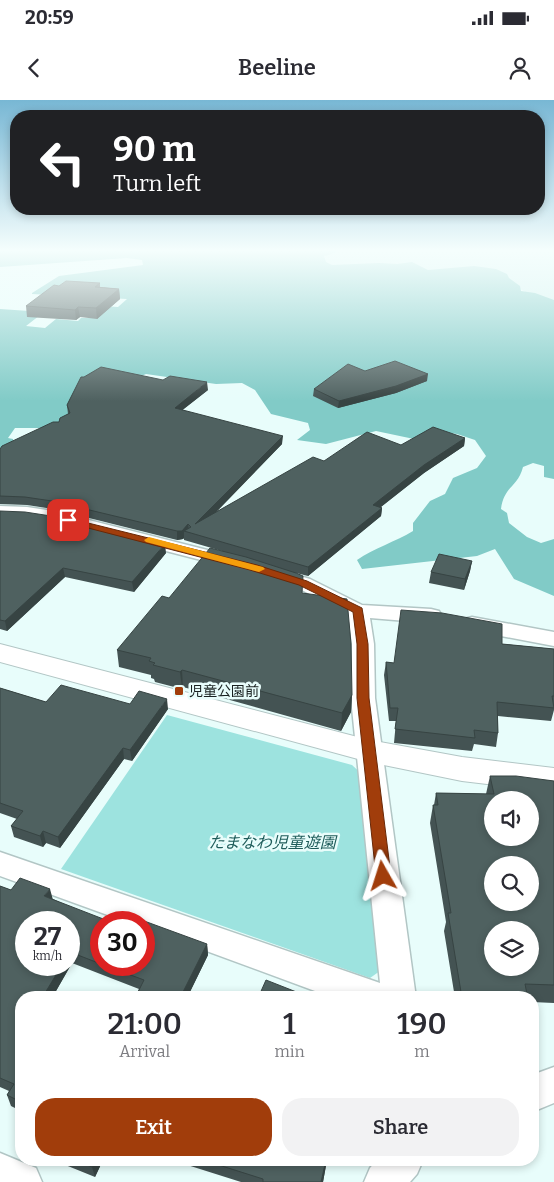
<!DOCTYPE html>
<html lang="en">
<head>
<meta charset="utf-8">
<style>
  body { margin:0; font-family:Bitter,"Noto Sans JP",serif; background:#f2f2f3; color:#2b2b33; height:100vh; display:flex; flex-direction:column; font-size:19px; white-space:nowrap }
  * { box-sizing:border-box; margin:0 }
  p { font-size:16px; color:#7c7c81 }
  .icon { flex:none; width:28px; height:28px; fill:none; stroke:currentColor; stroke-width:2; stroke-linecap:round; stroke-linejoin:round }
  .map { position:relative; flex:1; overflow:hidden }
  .sheet { position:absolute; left:15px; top:891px; width:524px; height:175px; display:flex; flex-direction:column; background:#fff; border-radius:20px; box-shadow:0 2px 8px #0003 }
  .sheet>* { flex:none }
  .banner { position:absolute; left:10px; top:10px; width:535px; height:105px; border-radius:20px; box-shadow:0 2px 8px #0003; background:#202124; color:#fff; overflow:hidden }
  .buttons { position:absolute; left:484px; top:691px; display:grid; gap:10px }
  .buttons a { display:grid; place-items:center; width:55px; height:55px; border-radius:50%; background:#fff; box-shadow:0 2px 8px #0003; font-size:25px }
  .speed { position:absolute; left:15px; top:811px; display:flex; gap:10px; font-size:25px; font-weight:700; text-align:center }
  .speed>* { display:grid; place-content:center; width:65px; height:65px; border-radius:50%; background:#fff; box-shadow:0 2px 8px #0003; line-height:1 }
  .speed small { font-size:12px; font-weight:400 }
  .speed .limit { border:8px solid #d22; background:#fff; color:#111 }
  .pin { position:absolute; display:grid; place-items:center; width:42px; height:42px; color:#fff; margin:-21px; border-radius:10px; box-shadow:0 2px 8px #0006 }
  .me { position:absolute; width:55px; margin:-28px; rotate:354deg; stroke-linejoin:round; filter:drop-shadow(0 0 4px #0008) }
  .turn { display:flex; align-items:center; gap:18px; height:105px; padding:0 20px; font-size:22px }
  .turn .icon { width:65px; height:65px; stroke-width:2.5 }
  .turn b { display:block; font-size:35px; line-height:42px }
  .eta { display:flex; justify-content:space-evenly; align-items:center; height:85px; text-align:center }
  .eta b { font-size:30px; font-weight:600; line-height:35px }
  .primary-button { display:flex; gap:10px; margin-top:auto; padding:10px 20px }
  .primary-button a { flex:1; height:58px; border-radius:20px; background:#a13d0b; color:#fff; font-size:20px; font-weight:600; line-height:58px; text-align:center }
  .primary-button a+a { background:#f2f2f3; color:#2b2b33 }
  .status { display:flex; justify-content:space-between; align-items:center; height:35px; padding:0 25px; background:#fff; direction:ltr }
  .status svg { height:14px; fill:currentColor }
  header { display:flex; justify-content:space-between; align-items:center; height:65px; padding:0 20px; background:#fff; font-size:22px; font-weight:600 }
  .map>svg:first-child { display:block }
  .built { fill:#d3f1ef }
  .green { fill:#9de3df }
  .forest { fill:#81cbc7 }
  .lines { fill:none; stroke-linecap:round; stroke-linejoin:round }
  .street-casing { stroke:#b2c6c5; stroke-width:3 }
  .secondary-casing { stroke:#b2c6c5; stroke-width:2 }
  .street { fill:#fff; fill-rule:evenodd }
  .secondary { fill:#fff; fill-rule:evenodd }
  .wall { fill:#445353 }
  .shaded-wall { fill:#374443 }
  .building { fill:#4f6160; stroke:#374443; fill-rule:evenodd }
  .route { fill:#a13d0b; stroke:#692807 }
  .slow { fill:#f59e0b }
  .poi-dot { fill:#a13d0b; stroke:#e8fdfb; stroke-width:2 }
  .labels { text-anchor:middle; stroke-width:5; stroke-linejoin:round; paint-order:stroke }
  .poi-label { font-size:14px; fill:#192120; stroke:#e8fdfb; text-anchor:start }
  .near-park-label { font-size:16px; font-style:italic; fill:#1e5c5a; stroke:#e8fdfb }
</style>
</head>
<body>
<div class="status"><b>20:59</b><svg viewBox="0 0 49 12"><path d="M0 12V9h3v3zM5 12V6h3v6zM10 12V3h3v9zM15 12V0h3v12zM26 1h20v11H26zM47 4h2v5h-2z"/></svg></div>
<header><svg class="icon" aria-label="back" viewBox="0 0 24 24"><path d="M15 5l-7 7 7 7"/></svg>Beeline<svg class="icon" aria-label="person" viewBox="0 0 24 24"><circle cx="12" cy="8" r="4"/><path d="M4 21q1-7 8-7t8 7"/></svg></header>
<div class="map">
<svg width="554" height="1082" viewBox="0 0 554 1082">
  <rect width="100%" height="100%" fill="#e8fdfb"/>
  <!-- built -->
  <path class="built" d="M317 149H554V205L547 206 491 170 372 177 326 166Z"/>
  <!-- green -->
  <path class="green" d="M167 615 352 665 364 676 380 871 370 878 61 769Z"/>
  <!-- forest -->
  <path class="forest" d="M0 149H343C336 151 332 155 324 156L326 162 332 165 379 163 397 164 412 162 428 170 474 166 496 169 507 174 509 178 520 186 521 191 535 193 554 200V379L544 377V366L533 363 523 367C518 387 504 386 501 409L507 413 509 423 527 437 541 443 554 439V496L514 479 495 449 477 456 362 469 357 460C374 448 395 442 413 431V423L430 401 445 394 453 378 477 368 486 356 475 340 457 334 429 330 414 339 376 331 326 344 297 340 310 330 308 323 271 314 255 290 242 283 216 284 146 274 139 277 97 312 44 328H15L8 338 13 339 14 346 0 356V209L44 212 26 226 45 228 56 219 78 221 81 218H88L94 212 87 205 118 207 127 199 32 194V193L59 176 143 165 142 160 127 158 0 167Z"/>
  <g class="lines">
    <!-- street casing -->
    <g class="street-casing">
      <path id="street" d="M0 406 27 407 53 411 243 459 246 463 243 467 236 469 53 422 27 419 0 418Z
        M273 468 310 479 362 505 431 509 439 511 442 516 439 521 431 523 370 518 374 544 375 598 416 898H334L144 828V822H127L0 776V752L380 883 351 598 352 544 348 514 296 487 266 478 263 474 266 470Z
        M472 517 554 532V546L464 529 461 524 464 519Z
        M554 967V1003L532 1012V975Z
        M0 1053 36 1068 42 1082H0Z
        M377 1060H423L417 1074 410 1082H364L370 1068Z"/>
    </g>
    <!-- secondary casing -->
    <g class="secondary-casing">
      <path id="secondary" d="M0 544 369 640 462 657 554 668V692L462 681 369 662 0 562Z"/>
    </g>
    <!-- street -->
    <use href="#street" class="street"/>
    <!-- secondary -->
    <use href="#secondary" class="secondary"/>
  </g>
  <!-- wall -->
  <path class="wall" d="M100 183V187L119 189 120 199 97 219 80 217 76 220 27 217 26 206 59 186Z
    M365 271 427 281 396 293 338 308 313 296 314 289Z
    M208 290 182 310 282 344 216 412 324 361 401 345 465 338 464 346 424 373 381 407 382 408 381 416 308 476 296 473 302 493 352 595 351 612 341 631 183 587 182 589 155 582 154 579 151 578V575L119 567 117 550 169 498 222 451 184 440V438L183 439 177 440 53 409 27 405 0 404V349L59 322 68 314 67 305Z
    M0 411 166 453 134 492 65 477 7 531 0 529Z
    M472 461 470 471 464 490 429 483 431 472Z
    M502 544 554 549V610L551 621 498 616V633L496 647 474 644 472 651 394 643 396 621H389L384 575 386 562 394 563Z
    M0 588 46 602 130 604 168 609 132 661 124 659 60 748 46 743 43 747 14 737 11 726 17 719 0 713Z
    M490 676 554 681V903L532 902V898H455L444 831 446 822 430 723 433 705H434L436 693 486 694Z
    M0 786 11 790 53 799 101 822V865H144L207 844 208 855 187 898H135L139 889 72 863 52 898H21V1011L11 1006 7 995 9 991 0 987Z
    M53 1060H103L95 1077Z
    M181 1060H327L323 1082H241L181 1063Z"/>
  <!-- shaded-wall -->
  <path class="shaded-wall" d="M119 189 120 199 97 219 96 208Z
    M78 207 80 217 76 220 75 210Z
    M428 274 427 281 396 293 338 308 339 301Z
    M207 282 208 290 175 316V308Z
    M283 336 282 344 196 433 195 424Z
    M465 338 464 346 424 373 373 413V405L424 365Z
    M382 408 381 416 308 476V467Z
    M188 424 189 432 184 431V438L183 439 177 440V431Z
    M165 444 166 453 134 492 132 482Z
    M472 461 470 471 464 490 465 479Z
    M63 468 65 477 7 531 5 521Z
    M182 570 183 587 182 589 180 572Z
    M352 595 351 612 341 631 342 613Z
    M167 599 168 609 132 661 130 650Z
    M123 648 124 659 60 748 58 737Z
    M43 731 46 743 43 747 40 736Z
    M50 789 53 800 44 796Z
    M207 844 208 855 187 898H180Z
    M70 852 72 863 52 898H42L62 865H69V853Z
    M95 1060H103L95 1077 92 1067Z
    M326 1060H327L323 1082H321Z"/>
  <!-- building -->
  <path class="building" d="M66 181 100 183 95 187 119 189 96 208 78 207 75 210 26 206 54 185 59 186Z
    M395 261 428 274 396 286 339 301 314 289 348 264 365 271Z
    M101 267 163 280 170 276 207 282 175 308 283 336 195 424 313 357 324 361 367 332 401 345 433 327 465 338 424 365 373 405 382 408 308 467 184 431 191 427 188 424 182 431H177L52 401 25 397 0 396V349L2 346 53 322H59L60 318 70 313 67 305 81 277H84Z
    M0 411 25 412 51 416 165 444 132 482 63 468 5 521 0 520Z
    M210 448 246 457 296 473 303 476 302 493 347 499 351 544 352 595 342 613 182 570 180 572 153 565 155 563 149 561 151 558 117 550 162 496 169 498Z
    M439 454 472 461 465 479 431 472Z
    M401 510 442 513 502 524V544L554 549V596H552L554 608 497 602 498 633 474 630 475 638 395 629 398 608H390L386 562 394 563Z
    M61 585 130 604 139 591 167 599 130 650 123 648 58 737 43 731 40 736 11 726 23 711 0 703V588L46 602Z
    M490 676H516L554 681V885L525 884 527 894H521V898H462L448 813H451L433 705H438L436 693 494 694ZM492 700H530V738H492ZM492 765H530V802H492ZM492 830H530V868H492Z
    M20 778 50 789 44 796 111 822H101V864L70 852 69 853V822H26V865H62L42 898H21V1002L7 995 14 984 0 978V786L11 790Z
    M125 814 207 844 180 898H135L144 880 104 865H144V822H120Z
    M266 880 299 893 297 898H258Z
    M74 1060H95L92 1067Z
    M203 1060H326L321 1082H263V1079Z"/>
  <!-- sky -->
  <linearGradient id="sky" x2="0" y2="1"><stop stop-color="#78b7d4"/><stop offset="0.5" stop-color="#f5fefd"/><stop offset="1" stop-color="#f5fefd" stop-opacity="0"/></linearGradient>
  <rect width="554" height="301" fill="url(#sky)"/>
  <!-- route -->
  <path class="route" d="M65 418H68L257 465 307 481 362 508 368 544 369 598 391 776 389 780 383 782 378 780 376 776 357 598V544L353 512 299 485 250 470 65 422Z"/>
  <!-- slow -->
  <path class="slow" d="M149 437 263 467 265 469 259 472 146 442 144 440Z"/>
  <!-- markers -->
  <rect class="poi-dot" x="174" y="586" width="10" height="10" rx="2.5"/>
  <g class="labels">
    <!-- poi labels -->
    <g class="poi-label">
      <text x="189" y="596">児童公園前</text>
    </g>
    <!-- near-park labels -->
    <g class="near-park-label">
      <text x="272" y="748">たまなわ児童遊園</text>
    </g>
  </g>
</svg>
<div class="buttons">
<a><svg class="icon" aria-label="sound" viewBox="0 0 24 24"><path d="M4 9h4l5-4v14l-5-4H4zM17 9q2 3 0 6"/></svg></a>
<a><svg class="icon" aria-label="search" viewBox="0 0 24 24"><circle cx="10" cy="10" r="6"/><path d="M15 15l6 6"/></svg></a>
<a><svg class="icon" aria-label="layers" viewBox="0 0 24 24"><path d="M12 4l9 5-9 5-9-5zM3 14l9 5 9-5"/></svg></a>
</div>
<div class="speed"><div>27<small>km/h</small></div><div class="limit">30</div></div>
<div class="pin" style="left:68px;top:420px;background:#d93025"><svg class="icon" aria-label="arrive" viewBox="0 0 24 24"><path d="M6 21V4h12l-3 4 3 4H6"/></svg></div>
<svg class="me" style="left:383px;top:776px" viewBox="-20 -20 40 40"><path d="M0-17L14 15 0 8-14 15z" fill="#a13d0b" stroke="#fff" stroke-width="4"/></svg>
<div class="banner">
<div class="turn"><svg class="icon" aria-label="left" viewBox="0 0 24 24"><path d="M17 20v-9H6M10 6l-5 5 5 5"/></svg><div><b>90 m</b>Turn left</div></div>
</div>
<section class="sheet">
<div class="eta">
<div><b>21:00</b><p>Arrival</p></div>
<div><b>1</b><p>min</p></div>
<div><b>190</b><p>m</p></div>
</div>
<div class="primary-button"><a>Exit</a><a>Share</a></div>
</section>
</div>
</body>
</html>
